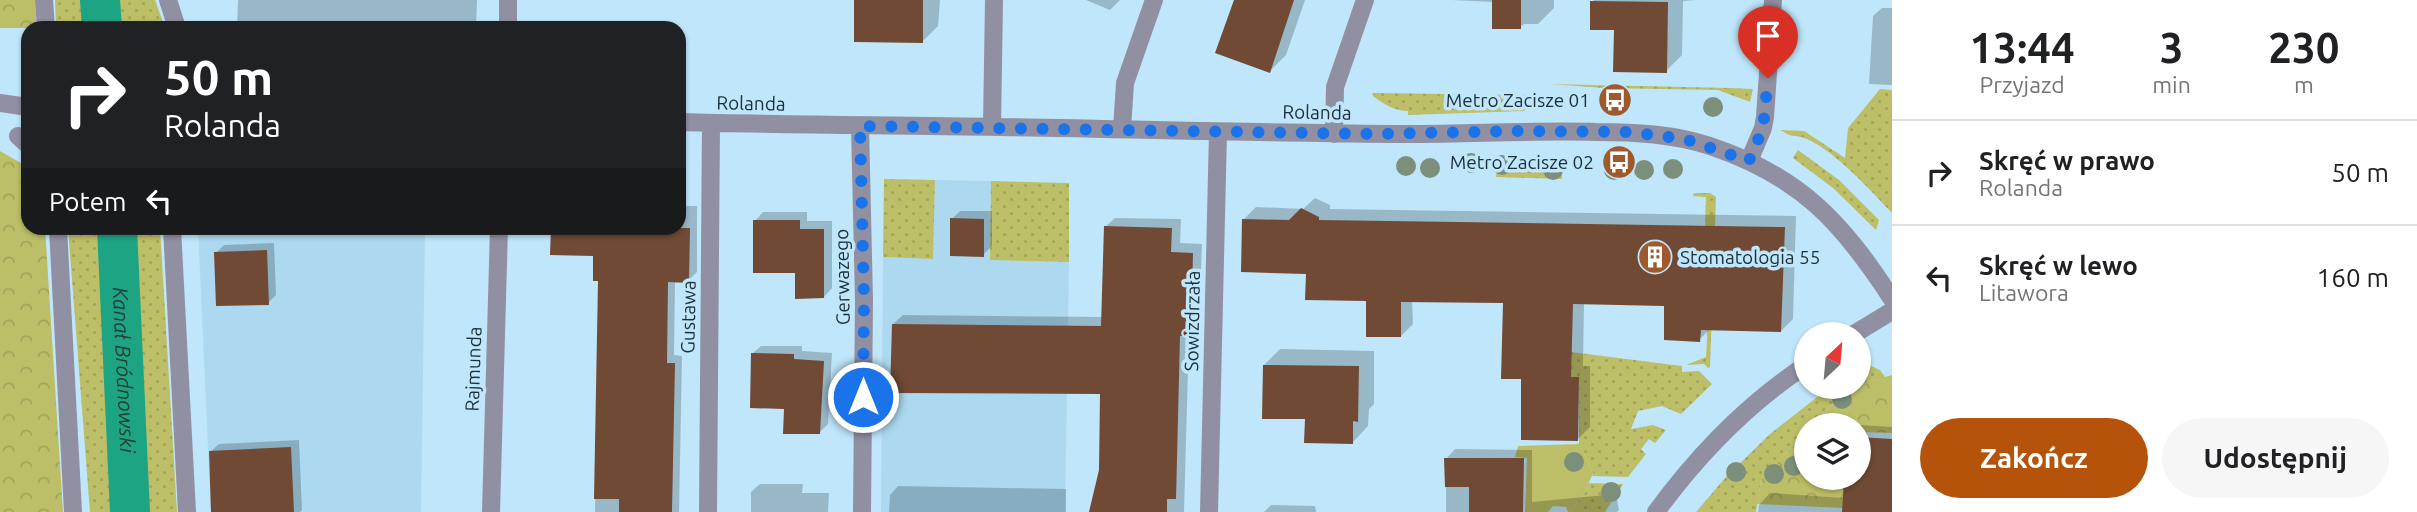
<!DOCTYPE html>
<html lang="pl">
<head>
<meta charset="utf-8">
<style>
  body { margin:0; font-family:Ubuntu,sans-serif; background:#f6f6f6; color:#202124; height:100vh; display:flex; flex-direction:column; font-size:26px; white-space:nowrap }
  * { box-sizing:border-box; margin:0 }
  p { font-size:23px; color:#757577 }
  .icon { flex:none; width:38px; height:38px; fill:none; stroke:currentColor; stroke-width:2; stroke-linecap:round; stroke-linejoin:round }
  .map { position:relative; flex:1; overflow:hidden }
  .sheet { display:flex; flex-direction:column; background:#fff; width:525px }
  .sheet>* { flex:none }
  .guide { position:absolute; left:21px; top:21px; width:665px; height:214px; border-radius:21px; box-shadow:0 2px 5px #0004; background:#202124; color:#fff; overflow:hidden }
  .needle { width:46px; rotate:26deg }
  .controls { position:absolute; left:1794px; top:322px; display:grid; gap:14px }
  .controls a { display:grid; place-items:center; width:77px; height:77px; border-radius:50%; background:#fff; box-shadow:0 2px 5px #0004; font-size:35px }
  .pin { position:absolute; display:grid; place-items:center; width:60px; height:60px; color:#fff; margin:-72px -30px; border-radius:50% 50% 50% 0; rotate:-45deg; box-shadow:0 0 7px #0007 }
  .pin .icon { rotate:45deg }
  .me { position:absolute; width:77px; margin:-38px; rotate:0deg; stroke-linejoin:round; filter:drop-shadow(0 0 5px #0008) }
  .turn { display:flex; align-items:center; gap:24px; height:147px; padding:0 28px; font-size:32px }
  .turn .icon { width:91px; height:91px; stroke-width:2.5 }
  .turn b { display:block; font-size:49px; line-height:60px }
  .then { display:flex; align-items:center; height:66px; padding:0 28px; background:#0003; gap:14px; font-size:26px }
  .eta { display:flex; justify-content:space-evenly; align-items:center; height:119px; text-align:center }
  .eta b { font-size:42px; font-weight:600; line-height:49px }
  .action { display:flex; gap:14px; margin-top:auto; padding:14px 28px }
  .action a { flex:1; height:80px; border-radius:42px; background:#b45309; color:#fff; font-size:28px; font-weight:600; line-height:80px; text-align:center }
  .action a+a { background:#f6f6f6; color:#202124 }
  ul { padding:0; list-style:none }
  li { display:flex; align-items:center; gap:21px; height:105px; padding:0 28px; border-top:2px solid #e0e0e0 }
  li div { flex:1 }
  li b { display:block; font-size:26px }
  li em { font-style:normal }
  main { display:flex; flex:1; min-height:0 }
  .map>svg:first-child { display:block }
  .built { fill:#acd9f0 }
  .grass { fill:url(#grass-dots) }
  .forest { fill:url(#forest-crowns) }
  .garden { fill:#bcbf67 }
  .shadow { fill:#0003 }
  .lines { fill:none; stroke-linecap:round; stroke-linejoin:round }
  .canal { stroke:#1da583; stroke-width:40 }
  .building { fill:#704a34 }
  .minor { stroke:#918fa2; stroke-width:18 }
  .tree { fill:#7c8f7b }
  .route { stroke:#1a73e8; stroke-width:12; stroke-dasharray:0 21.6 }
  .labels { text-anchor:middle; stroke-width:7; stroke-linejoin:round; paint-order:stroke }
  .poi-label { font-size:19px; fill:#1d303a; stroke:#bfe6fb; text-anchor:end }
  .street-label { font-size:19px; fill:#1d303a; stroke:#bfe6fb }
  .water-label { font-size:21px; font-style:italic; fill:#253f36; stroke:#bfe6fb }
</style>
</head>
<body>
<main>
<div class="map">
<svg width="1892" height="512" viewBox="0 0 1892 512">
  <defs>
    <pattern id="grass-dots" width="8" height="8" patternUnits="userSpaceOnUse" patternTransform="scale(1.75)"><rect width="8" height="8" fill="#bcbf67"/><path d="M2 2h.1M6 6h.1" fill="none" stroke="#a1a45a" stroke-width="1.8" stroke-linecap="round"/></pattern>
    <pattern id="forest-crowns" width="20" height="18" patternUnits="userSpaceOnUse" patternTransform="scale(1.75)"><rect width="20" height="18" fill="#bcbf67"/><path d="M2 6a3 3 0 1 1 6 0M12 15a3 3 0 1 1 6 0" fill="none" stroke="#a1a45a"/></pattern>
  </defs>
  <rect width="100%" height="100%" fill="#bfe6fb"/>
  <!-- built -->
  <path class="built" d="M935 180 991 181 990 260 1069 262 1065 512H881L883 257 933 258Z
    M198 228H425L421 512H211Z"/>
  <!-- grass -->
  <path class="grass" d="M55 0H83V28H56Z
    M117 0H155L165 28H119Z
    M1550 84 1729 88 1753 89 1750 102 1718 90 1604 88Z
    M1880 89 1892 90V213C1870 190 1836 152 1807 139 1796 134 1792 139 1781 130L1804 131 1845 158 1848 128Z
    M1372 93 1530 95 1531 104 1524 111 1408 115V111C1394 111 1384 104 1373 96Z
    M1798 150 1839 180 1879 220 1876 230 1833 188 1793 158Z
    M1497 162 1562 165V179L1496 177Z
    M884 179 935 180 933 259 883 257Z
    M991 181 1069 183V262L990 260Z
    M1694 193H1710L1716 197 1710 367 1708 368 1704 364 1686 365 1706 357C1710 304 1703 251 1706 197L1693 196Z
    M68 228H101L119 512H90Z
    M127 228H160L177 512H143Z
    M1571 352 1682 366V372L1699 371 1712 384 1681 414 1662 406 1638 411 1631 429 1653 425 1666 430 1655 443 1649 439 1641 449 1646 454 1628 477 1592 476 1593 473 1579 444V378H1571Z
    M1869 365 1880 370 1885 377 1892 375V383L1872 379 1835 402 1812 425H1806V432L1761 480 1756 512H1696L1726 477 1770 434 1821 394 1832 387H1858L1859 370Z
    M1589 483 1623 484 1605 512H1570L1584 494Z"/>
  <!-- forest -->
  <path class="forest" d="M0 0H35L37 28H0Z
    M0 151 28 167V228H45L63 512H0Z
    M1872 379 1892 383V433L1859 432 1858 425H1812L1835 402Z
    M1806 432V478H1845L1843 508 1757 504 1761 480Z"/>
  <!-- garden -->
  <path class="garden" d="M1579 444 1593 473 1584 494 1570 512H1568L1566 507 1553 506 1548 512H1525L1527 458 1515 457 1518 446Z"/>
  <!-- shadow -->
  <path class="shadow" d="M238 0H477L476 27 237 28Z
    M856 0H940L938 26 922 42Z
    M1086 0H1120L1110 10Z
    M1236 0H1305L1286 55 1270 71Z
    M1452 0H1554V8L1538 24H1524L1520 27 1493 2Z
    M1594 0H1696L1683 1 1682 55 1666 71 1616 29 1592 2Z
    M1882 8H1892V85L1869 84 1873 16Z
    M1315 198 1330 205V209L1796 216 1793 319 1781 331 1711 328 1699 340 1666 304 1584 303 1583 366H1590V427L1578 439 1523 378 1504 301 1412 300 1413 324 1401 336 1368 300 1308 272 1244 219 1256 207 1303 209Z
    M679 206H697V272L688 281 675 280 674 355 682 356 679 512H595L600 280 595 254H552V228H679Z
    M960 211H992V246L983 255 952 219Z
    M763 212H807V221H832V288L824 297 796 271 755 221Z
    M1115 218 1181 219 1180 243 1202 244 1199 325 1189 334 1184 512H1091L1100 470 1101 392 893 324 903 315 1103 317 1105 227Z
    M274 243 276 295 268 303 216 253 224 245Z
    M761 346H802V351L832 353 828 424 819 433 786 407 752 354Z
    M1280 349 1374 351V404L1369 409 1368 426 1353 442 1264 365Z
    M1860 425 1892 427V512H1758L1759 505 1770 493 1844 498 1845 478H1858Z
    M299 440 302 510 300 512H213L210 452 219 444Z
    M1455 449 1532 450V502L1616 494 1619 510 1617 512H1446V459Z
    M760 484H803L802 493H829L828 512H751V492Z
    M898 486 1066 489V512H889L890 495Z
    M1271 505 1315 506 1316 512H1264Z"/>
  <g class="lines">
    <!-- canal -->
    <g class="canal">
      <path d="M100 0 102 28"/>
      <path id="s1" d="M117 228 130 512"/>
    </g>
  </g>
  <!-- building -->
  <path class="building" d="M854 0H923V43L854 42Z
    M1234 0H1294L1270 73 1215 53Z
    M1492 0H1521V29H1492Z
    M1590 1 1668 2 1667 73 1613 72 1614 30H1590Z
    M1301 208 1319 217V220L1785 227 1781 332 1701 330 1700 342 1664 340V306L1573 304 1571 377H1579L1578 441 1521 440V379H1501L1503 303 1401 302V337H1366V301L1305 300 1306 274 1241 272 1242 219 1289 220Z
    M950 218 984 219V257L950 256Z
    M753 220H800V229H824V298L795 299V273H753Z
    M1104 226 1172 228 1171 252 1193 253 1191 336H1180L1176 499H1167V512H1089L1099 470 1100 394 890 393 892 324 1101 326Z
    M551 228H690L689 283 668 282 667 363H675L672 512H619V499H594L598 281H593V256L550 255Z
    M267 250 269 305 216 306 214 252Z
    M751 353 794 354V359L824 361 820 434H783L784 409 750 408Z
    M1263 365 1359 366 1358 422 1353 421V444L1304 443 1305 419H1262Z
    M1858 437 1892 439V512H1842L1844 478H1858Z
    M291 447 294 512H211L209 451Z
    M1444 458H1524L1523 512H1469V487H1445Z"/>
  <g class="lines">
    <!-- minor -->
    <path class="minor" d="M44 0 46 28
      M168 0 177 28
      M508 28V0
      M0 103 28 107
      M679 122C786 125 893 125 1000 127 1130 129 1260 133 1391 134 1459 135 1528 130 1596 132 1634 132 1674 134 1710 146 1800 176 1842 222 1892 299
      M860 126 864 300 862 512
      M992 127 994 0
      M1122 129 1125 83 1154 0
      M1334 134 1335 87 1365 0
      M18 136 28 145
      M1749 161 1763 128 1765 117 1773 0
      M58 228 73 512
      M172 228 187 512
      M1854 334 1892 311
      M491 512 499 228
      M708 512 711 123
      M1209 512 1218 132
      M1656 512C1697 456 1747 404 1806 365"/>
  </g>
  <!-- trees -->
  <g class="tree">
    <circle cx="1713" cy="107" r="10"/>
    <circle cx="1471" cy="163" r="10"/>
    <circle cx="1502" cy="165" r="10"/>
    <circle cx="1406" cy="166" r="10"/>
    <circle cx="1430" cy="168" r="10"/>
    <circle cx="1673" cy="169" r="10"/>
    <circle cx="1553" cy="170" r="10"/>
    <circle cx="1614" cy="170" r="10"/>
    <circle cx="1644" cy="170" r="10"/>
    <circle cx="1842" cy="399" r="10"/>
    <circle cx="1574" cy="462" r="10"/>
    <circle cx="1794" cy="466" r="10"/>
    <circle cx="1736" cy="472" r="10"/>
    <circle cx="1774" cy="474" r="10"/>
    <circle cx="1611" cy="492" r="10"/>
  </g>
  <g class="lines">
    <!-- route -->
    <path class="route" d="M863 397 864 300 860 126 1376 134 1518 131 1628 132 1685 139 1749 161 1763 128 1768 78"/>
  </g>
  <!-- icons -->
  <defs>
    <g id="bus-disc" transform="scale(1.75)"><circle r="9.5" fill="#9e592d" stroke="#bfe6fb"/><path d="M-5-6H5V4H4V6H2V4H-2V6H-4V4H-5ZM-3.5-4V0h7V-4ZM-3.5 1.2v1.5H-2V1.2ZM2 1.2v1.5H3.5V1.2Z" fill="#fff"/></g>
    <g id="building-disc" transform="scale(1.75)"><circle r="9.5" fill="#9e592d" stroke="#bfe6fb"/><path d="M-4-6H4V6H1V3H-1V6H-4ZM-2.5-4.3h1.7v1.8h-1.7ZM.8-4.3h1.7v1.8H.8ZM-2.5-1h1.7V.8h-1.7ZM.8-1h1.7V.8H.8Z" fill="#fff"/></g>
  </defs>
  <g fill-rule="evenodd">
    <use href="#bus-disc" x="1615" y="100"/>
    <use href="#bus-disc" x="1619" y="162"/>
    <use href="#building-disc" x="1655" y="257"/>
  </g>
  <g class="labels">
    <!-- poi labels -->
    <g class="poi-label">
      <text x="1590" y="107">Metro Zacisze 01</text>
      <text x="1594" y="169">Metro Zacisze 02</text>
      <text x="1680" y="264" text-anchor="start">Stomatologia 55</text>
    </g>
    <!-- street labels -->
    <g class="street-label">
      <text transform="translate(751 103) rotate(1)" y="7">Rolanda</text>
      <text transform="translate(1317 112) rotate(1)" y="7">Rolanda</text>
      <text transform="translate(842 277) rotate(-91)" y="7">Gerwazego</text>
      <text transform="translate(688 317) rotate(-89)" y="7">Gustawa</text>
      <text transform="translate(1192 321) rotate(-89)" y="7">Sowizdrzała</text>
      <text transform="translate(473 369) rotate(-88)" y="7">Rajmunda</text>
    </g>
    <!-- water labels -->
    <g class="water-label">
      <text dy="7" stroke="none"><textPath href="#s1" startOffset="142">Kanał Bródnowski</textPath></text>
    </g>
  </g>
</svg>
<div class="controls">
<a><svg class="needle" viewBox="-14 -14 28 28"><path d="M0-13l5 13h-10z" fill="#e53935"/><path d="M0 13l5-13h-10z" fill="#757577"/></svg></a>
<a><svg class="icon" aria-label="layers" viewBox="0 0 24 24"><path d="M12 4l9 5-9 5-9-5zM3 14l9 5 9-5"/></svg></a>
</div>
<div class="pin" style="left:1768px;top:78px;background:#d93025"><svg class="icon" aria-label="arrive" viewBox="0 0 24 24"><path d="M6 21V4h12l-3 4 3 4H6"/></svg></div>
<svg class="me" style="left:863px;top:397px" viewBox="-20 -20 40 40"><circle r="17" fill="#1a73e8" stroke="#fff" stroke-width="3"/><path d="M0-11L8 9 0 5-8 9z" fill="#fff"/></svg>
<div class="guide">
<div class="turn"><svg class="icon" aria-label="right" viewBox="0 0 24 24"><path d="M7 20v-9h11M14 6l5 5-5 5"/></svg><div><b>50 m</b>Rolanda</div></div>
<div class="then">Potem<svg class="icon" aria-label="left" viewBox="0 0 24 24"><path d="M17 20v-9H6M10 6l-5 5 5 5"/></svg></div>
</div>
</div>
<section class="sheet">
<div class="eta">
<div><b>13:44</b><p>Przyjazd</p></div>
<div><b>3</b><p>min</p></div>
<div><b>230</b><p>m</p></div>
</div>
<ul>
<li><svg class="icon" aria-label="right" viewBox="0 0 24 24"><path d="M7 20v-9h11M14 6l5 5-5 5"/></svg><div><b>Skręć w prawo</b><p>Rolanda</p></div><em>50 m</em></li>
<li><svg class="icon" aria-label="left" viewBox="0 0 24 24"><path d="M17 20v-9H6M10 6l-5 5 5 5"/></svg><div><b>Skręć w lewo</b><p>Litawora</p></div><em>160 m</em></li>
</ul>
<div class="action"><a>Zakończ</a><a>Udostępnij</a></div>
</section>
</main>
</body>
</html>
